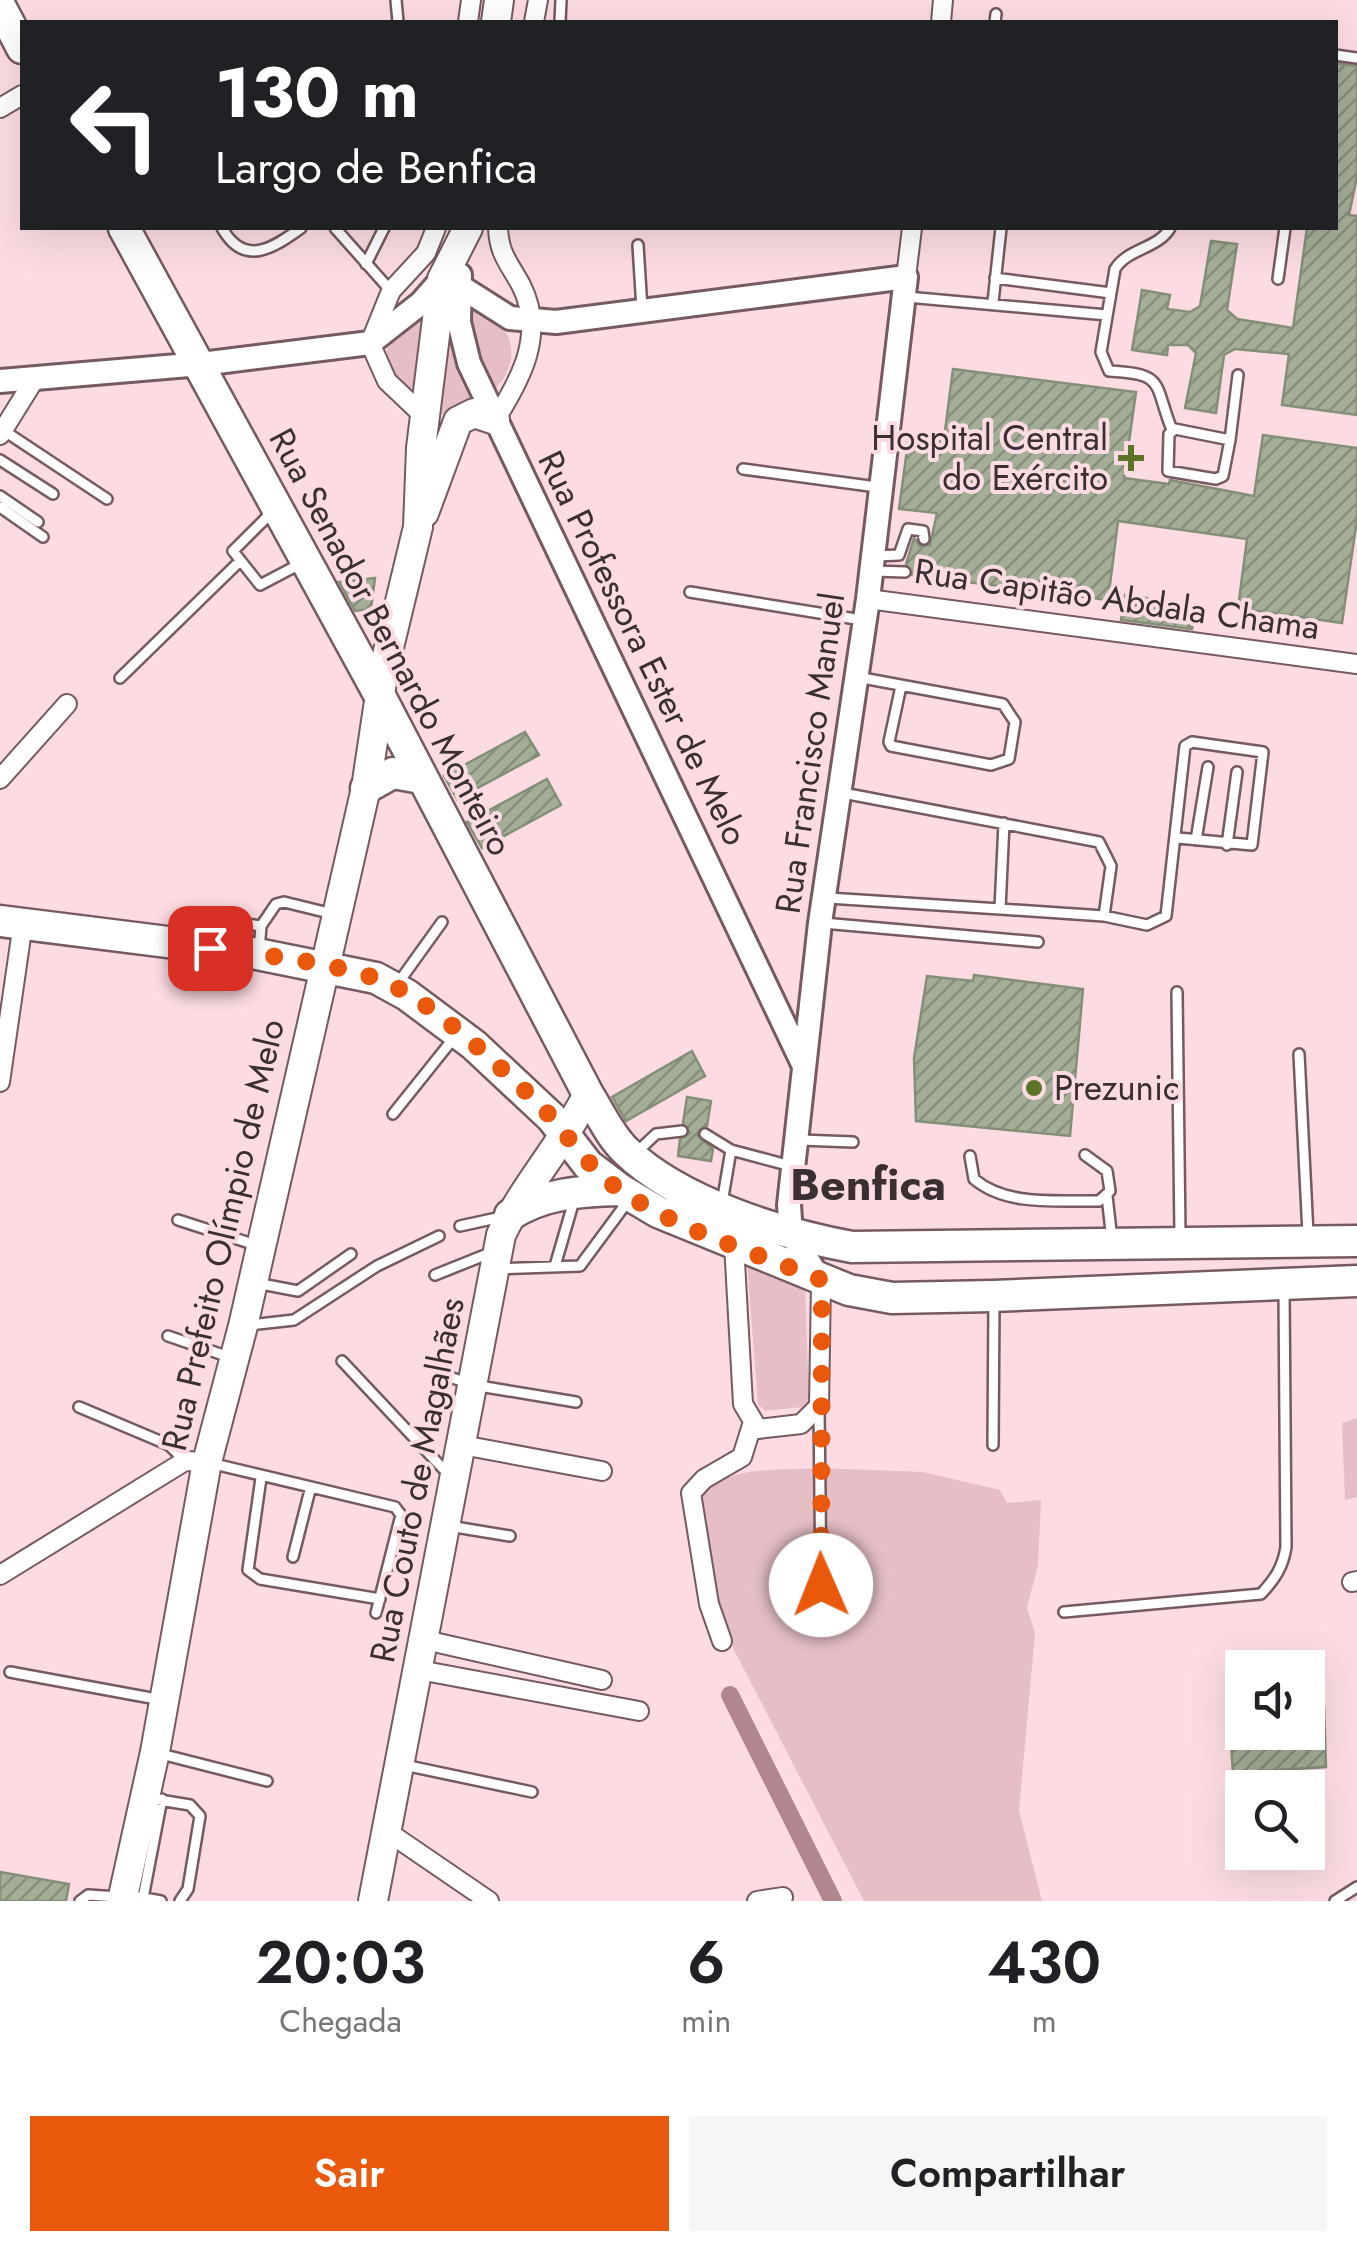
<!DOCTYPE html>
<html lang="pt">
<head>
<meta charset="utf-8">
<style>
  body { margin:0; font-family:Jost,sans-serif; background:#f6f6f6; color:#202124; height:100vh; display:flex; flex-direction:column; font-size:38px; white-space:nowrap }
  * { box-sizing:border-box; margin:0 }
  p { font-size:32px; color:#757577 }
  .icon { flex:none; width:55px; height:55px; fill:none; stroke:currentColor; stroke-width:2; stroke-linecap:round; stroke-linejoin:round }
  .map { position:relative; height:1901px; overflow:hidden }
  .side { display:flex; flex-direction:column; background:#fff; flex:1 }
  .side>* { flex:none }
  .banner { position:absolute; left:20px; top:20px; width:1318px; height:210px; border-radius:0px; box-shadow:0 10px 40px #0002; background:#202124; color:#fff; overflow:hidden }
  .tools { position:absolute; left:1225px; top:1650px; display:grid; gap:20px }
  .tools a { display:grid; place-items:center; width:100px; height:100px; border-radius:0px; background:#fff; box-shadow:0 10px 40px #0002; font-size:50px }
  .pin { position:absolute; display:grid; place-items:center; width:85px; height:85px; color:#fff; margin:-42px; border-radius:20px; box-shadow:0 5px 15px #0006 }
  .me { position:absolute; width:110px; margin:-55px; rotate:359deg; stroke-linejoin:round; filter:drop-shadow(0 0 8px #0008) }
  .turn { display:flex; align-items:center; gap:35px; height:210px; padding:0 30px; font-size:45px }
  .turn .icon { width:130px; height:130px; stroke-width:2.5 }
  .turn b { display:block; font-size:70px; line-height:85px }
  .eta { display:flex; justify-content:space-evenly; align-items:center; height:170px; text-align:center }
  .eta b { font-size:60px; font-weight:600; line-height:70px }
  .cta { display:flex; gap:20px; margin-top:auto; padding:20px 30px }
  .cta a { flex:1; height:115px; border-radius:0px; background:#ea580c; color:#fff; font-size:40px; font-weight:600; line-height:115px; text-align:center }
  .cta a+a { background:#f6f6f6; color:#202124 }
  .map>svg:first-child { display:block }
  .green { fill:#e5bec6 }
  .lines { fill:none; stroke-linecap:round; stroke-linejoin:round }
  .canal { stroke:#b2868f; stroke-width:18 }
  .building { fill:url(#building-hatch); stroke:#858f77; stroke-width:2.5 }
  .service-casing { stroke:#755a5f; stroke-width:14 }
  .minor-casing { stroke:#755a5f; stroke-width:22 }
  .tertiary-casing { stroke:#755a5f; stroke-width:28 }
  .secondary-casing { stroke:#755a5f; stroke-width:32 }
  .primary-casing { stroke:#755a5f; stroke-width:35 }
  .service { stroke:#fff; stroke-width:9 }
  .minor { stroke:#fff; stroke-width:18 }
  .tertiary { stroke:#fff; stroke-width:22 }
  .secondary { stroke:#fff; stroke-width:28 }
  .primary { stroke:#fff; stroke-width:30 }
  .route { stroke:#ea580c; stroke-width:18; stroke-dasharray:0 32.4 }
  .poi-dot { fill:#5b7426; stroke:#fcdce2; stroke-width:4 }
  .labels { text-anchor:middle; stroke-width:8; stroke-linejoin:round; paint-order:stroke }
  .poi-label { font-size:35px; fill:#3b2f31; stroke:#fcdce2; text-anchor:end }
  .street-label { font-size:35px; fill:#3b2f31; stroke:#fcdce2 }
  .district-label { font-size:45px; font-weight:bold; fill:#3b2f31; stroke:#fcdce2 }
</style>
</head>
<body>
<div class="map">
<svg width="1357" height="1901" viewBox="0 0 1357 1901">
  <defs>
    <pattern id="building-hatch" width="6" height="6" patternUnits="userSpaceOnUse" patternTransform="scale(2.5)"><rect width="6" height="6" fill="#a4ae96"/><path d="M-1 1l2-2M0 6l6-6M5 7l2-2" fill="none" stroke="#878e7b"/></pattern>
  </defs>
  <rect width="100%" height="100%" fill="#fcdce2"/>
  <!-- green -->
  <path class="green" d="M460 293C472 302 489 311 499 322 537 366 481 417 432 414 400 383 378 375 390 328Z
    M747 1263 773 1277 805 1283 809 1402 803 1407 765 1411 758 1404Z
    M1357 1418V1497L1345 1500 1342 1423Z
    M819 1468 923 1472 1000 1490 1007 1503 1041 1500 1038 1566 1027 1607 1035 1633 1019 1811 1042 1901H864L718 1619 707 1587 702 1496C729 1464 780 1471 819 1468Z"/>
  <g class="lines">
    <!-- canal -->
    <path class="canal" d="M730 1695 833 1901"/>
  </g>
  <!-- building -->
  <path class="building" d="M1335 63 1357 66V176L1349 215 1357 216V415L1282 405 1289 354 1235 349 1224 355 1216 413 1185 408 1196 353 1188 345H1168L1167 355 1132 350 1142 290 1170 295 1167 309 1190 312 1200 306 1211 241 1237 244 1227 310 1237 319 1293 328 1307 228H1335Z
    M953 369 1136 392 1124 478 1169 484 1170 480 1254 496 1263 435 1357 448V519L1342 623 1238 608 1247 539 1118 521 1108 600 912 575 906 564 914 538 920 546 930 545 937 513 899 509 909 435 944 439Z
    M375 578 371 609 355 611 339 582Z
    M1125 595 1195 605 1192 629 1121 620Z
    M525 732 539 755 457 799 444 776Z
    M547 779 561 805 482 848 467 822Z
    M974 975 1083 989 1070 1136 916 1121 914 1058 927 976 973 981Z
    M692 1051 705 1076 626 1121 612 1097Z
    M687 1097 711 1101 707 1126 697 1135 713 1149 711 1161 678 1156 680 1139 690 1133 683 1123Z
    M1324 1707 1326 1767 1233 1773 1229 1713 1242 1712V1732H1308V1708Z
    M0 1872 69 1884 66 1901H0Z"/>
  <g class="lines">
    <!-- service casing -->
    <g class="service-casing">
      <path id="service" d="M396 0 398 22
        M560 22 561 0
        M995 22 996 14
        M1335 55 1357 58
        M222 228C244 267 272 249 301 228
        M335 228 391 291
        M1170 228C1158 249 1128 248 1115 269L1101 352 1109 371C1166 374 1153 382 1172 430
        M638 245 642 309
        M366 264 384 228
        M995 278 1111 293
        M1278 279 1285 228
        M907 297 1107 315
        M993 302 1001 228
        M1175 429 1230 440 1223 476 1216 479 1168 471 1169 434Z
        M3 430 107 499
        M1230 440 1238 375
        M0 460 53 494
        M743 469 877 487
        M0 496 38 522
        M0 507 43 537
        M271 513 233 551 260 585 300 564
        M875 556 899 555 908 529 923 531 924 539
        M874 571 905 572
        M690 592 862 620
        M857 677 1003 704 1015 722 1009 759 991 765 891 746 889 742 901 686
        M120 678 240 561
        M843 793 1099 842 1111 866 1104 916 1147 925 1166 916 1185 746 1192 742 1263 752 1252 845 1178 838
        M1004 823 1000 909 1104 916
        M1196 840 1208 767
        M1227 845 1237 772
        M828 898 1000 909
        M198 917 261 926
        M823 923 1038 942
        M259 950 261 926 276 904 284 902 333 914
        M396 986 442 922
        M1177 992 1180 1235
        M1299 1054 1308 1234
        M393 1114 453 1039
        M705 1134 731 1150 722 1203
        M800 1140 853 1142
        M731 1150 791 1166
        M637 1152 656 1134 682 1131
        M970 1156 974 1179C1007 1207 1058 1200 1099 1201L1110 1191 1107 1171 1085 1155
        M1107 1196 1112 1240
        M178 1220 259 1246
        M460 1226 506 1216
        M555 1266 575 1197
        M497 1269 580 1266 628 1201
        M435 1275 490 1253
        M256 1283 298 1291 351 1254
        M250 1325 294 1320 377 1266 439 1236
        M168 1336 232 1358
        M342 1361 449 1475
        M441 1374 473 1385 576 1402
        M79 1407 169 1445 185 1461
        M819 1408 821 1585
        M993 1445 994 1299
        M210 1463 395 1507 401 1515 376 1613
        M261 1478 248 1570 260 1579 380 1599
        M449 1526 510 1536
        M293 1557 310 1490
        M1064 1612 1261 1594C1275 1579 1283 1567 1286 1547L1284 1291
        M10 1672 162 1700
        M157 1753 267 1781
        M404 1765 532 1792
        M147 1798 190 1805 200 1816 188 1889 180 1901
        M139 1897 161 1901
        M143 1898 162 1799
        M80 1901 88 1895 119 1897
        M1335 1901 1357 1887"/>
    </g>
    <!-- minor casing -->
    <g class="minor-casing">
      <path id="minor" d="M468 22 471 0
        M534 22 538 0
        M941 22 943 0
        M0 108 22 95
        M906 277 912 228
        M426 418 387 381 370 343 391 291 426 253 436 228
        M495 420C521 379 546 334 521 285 509 263 499 254 498 228
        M0 435 36 377
        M868 599 1357 664
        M0 779 67 704
        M0 1082 23 923
        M734 1244 743 1404 758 1429 801 1424 819 1406 821 1281
        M462 1445 602 1471
        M0 1575 185 1461 207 1462
        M1352 1582 1357 1581
        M425 1640 602 1680
        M722 1641 709 1604 691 1493 704 1479 742 1457 752 1425
        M419 1670 639 1711
        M388 1832 489 1901
        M757 1901 783 1897"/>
    </g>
    <!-- tertiary casing -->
    <g class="tertiary-casing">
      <path id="tertiary" d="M460 275 459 322 469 363 804 1066
        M458 285 510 318 556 322 906 277 868 599 820 923 789 1205 791 1234 821 1281
        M0 381 201 364 370 343 421 303 442 279"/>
    </g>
    <!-- secondary casing -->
    <g class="secondary-casing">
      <path id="secondary" d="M496 22 499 0
        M424 513 458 421 474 413 495 420
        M122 1901 155 1752 207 1462 243 1326 366 788 384 668 418 527 421 448 442 279 468 228
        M373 1901 501 1235C525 1184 563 1144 588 1094"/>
    </g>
    <!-- primary casing -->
    <g class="primary-casing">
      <path id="primary" d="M0 6 22 48
        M124 228 381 698 588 1094C600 1113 610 1136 626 1151 679 1202 781 1234 852 1247L1357 1241
        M366 788 393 773 421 778
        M0 921 247 952 376 978 407 995 474 1045 552 1118 588 1165 621 1190 658 1212 849 1290 892 1298 993 1296 1357 1281
        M510 1215C544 1193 581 1191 621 1190"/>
    </g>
    <!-- service -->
    <use href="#service" class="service"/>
    <!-- minor -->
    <use href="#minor" class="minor"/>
    <!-- tertiary -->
    <use href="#tertiary" class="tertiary"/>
    <!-- secondary -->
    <use href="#secondary" class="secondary"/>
    <!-- primary -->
    <use href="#primary" class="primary"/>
  </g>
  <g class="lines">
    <!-- route -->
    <path class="route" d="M210 948C263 955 323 961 375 978 425 994 498 1065 537 1102 566 1131 586 1167 620 1190 680 1231 756 1253 822 1280L821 1585"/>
  </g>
  <!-- markers -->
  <g class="poi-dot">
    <path d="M1126 443h10v10h10v10h-10v10h-10v-10h-10v-10h10z"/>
    <circle cx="1034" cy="1088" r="10"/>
  </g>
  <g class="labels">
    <!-- poi labels -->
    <g class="poi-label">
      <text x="1108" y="450">Hospital Central<tspan x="1108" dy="40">do Exército</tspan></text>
      <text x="1054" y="1100" text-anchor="start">Prezunic</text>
    </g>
    <!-- street labels -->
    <g class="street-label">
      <text transform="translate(1117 599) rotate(8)" y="12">Rua Capitão Abdala Chama</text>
      <text transform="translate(391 642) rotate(62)" y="12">Rua Senador Bernardo Monteiro</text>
      <text transform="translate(643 648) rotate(64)" y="12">Rua Professora Ester de Melo</text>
      <text transform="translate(810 753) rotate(-82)" y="12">Rua Francisco Manuel</text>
      <text transform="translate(223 1235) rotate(-77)" y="12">Rua Prefeito Olímpio de Melo</text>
      <text transform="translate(417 1480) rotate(-79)" y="12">Rua Couto de Magalhães</text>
    </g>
    <!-- district labels -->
    <g class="district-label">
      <text x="868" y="1200">Benfica</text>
    </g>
  </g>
</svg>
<div class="tools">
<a><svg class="icon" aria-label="sound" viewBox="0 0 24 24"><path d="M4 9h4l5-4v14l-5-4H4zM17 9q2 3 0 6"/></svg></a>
<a><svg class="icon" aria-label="search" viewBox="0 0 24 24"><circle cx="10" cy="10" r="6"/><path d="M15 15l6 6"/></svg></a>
</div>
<div class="pin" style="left:210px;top:948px;background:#d93025"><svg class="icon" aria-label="arrive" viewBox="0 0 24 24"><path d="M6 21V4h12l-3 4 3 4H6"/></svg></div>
<svg class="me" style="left:821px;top:1585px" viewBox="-20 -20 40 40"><circle r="19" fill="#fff"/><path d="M0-13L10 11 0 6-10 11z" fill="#ea580c"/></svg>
<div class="banner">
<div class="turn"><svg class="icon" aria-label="left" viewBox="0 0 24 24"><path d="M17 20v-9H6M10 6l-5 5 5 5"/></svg><div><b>130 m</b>Largo de Benfica</div></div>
</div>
</div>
<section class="side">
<div class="eta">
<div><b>20:03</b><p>Chegada</p></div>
<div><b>6</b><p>min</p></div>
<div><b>430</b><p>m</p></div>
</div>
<div class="cta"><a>Sair</a><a>Compartilhar</a></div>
</section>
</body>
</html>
